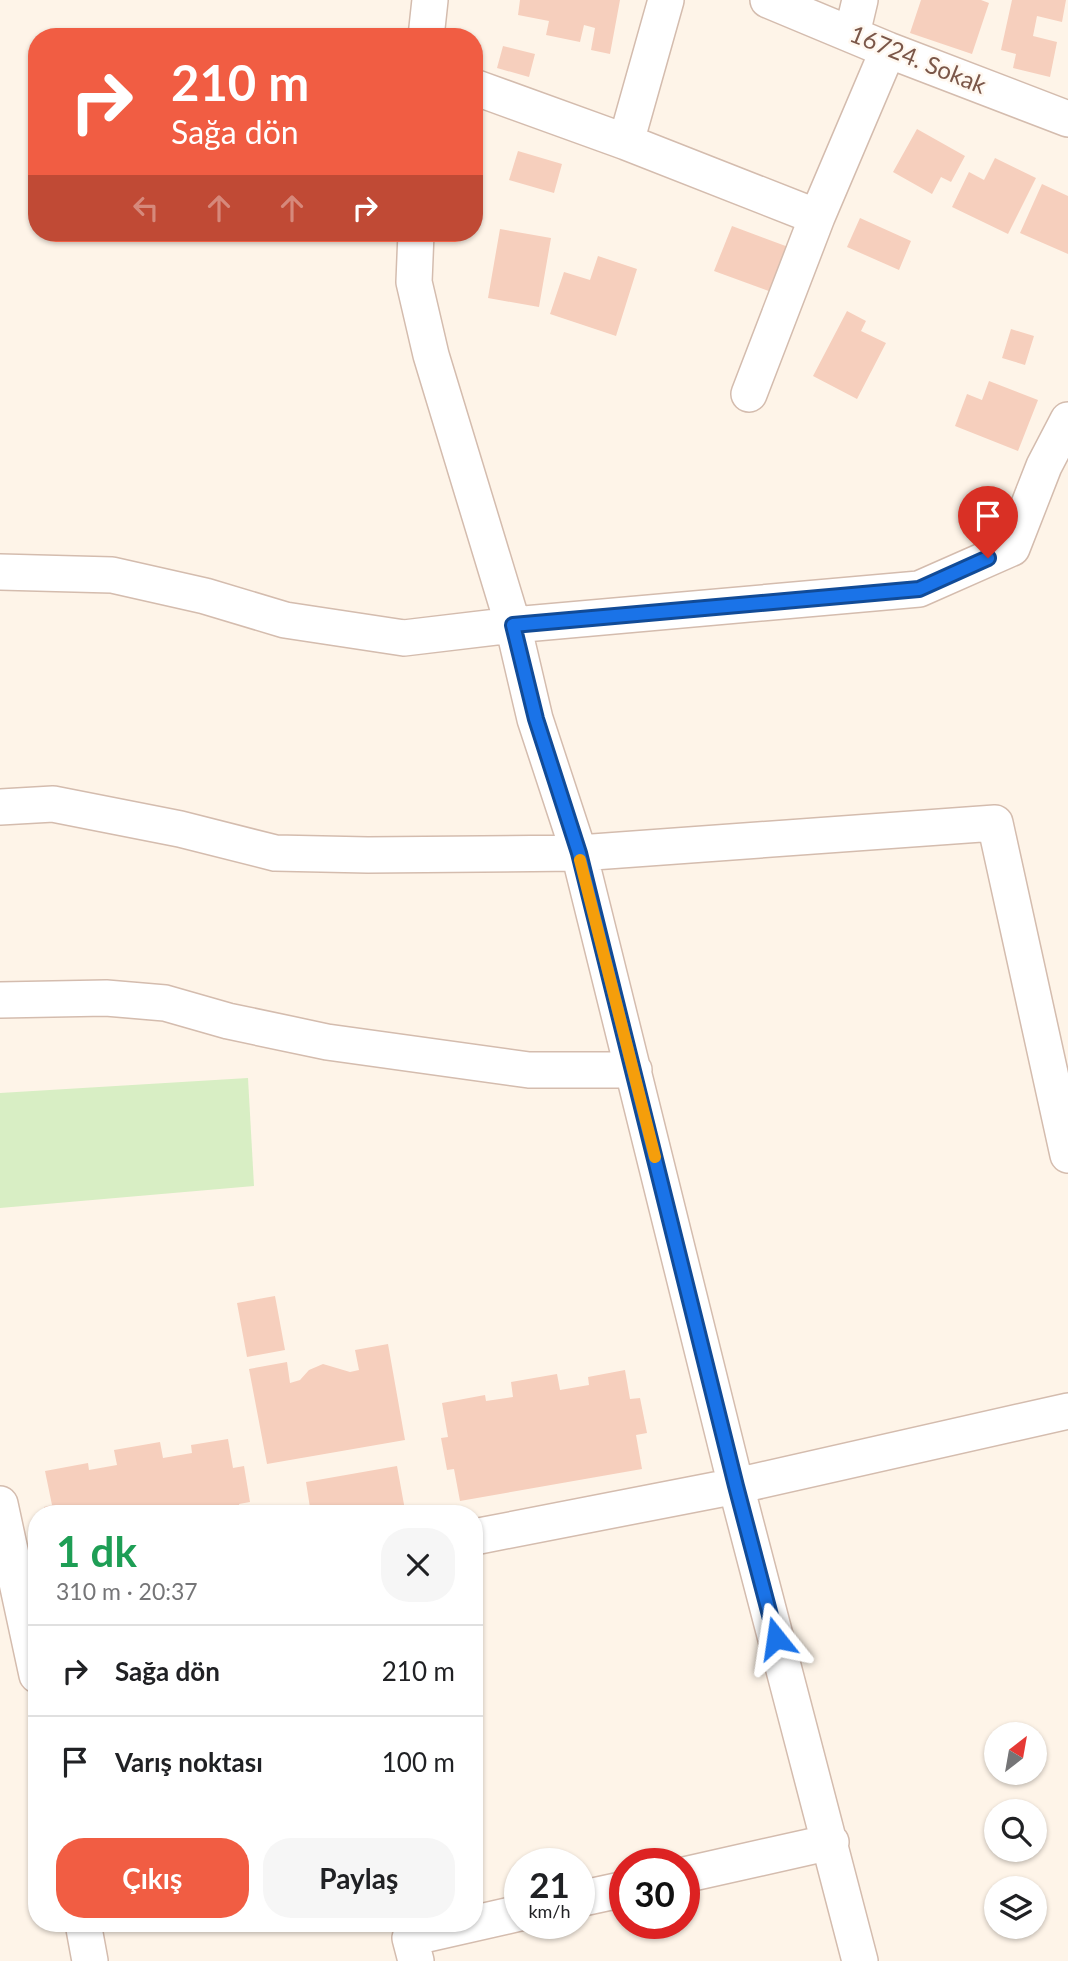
<!DOCTYPE html>
<html lang="tr">
<head>
<meta charset="utf-8">
<style>
  body { margin:0; font-family:Lato,sans-serif; background:#f6f6f6; color:#202124; height:100vh; display:flex; flex-direction:column; font-size:26px; white-space:nowrap }
  * { box-sizing:border-box; margin:0 }
  p { font-size:23px; color:#757577 }
  .icon { flex:none; width:38px; height:38px; fill:none; stroke:currentColor; stroke-width:2; stroke-linecap:round; stroke-linejoin:round }
  .map { position:relative; flex:1; overflow:hidden }
  .side { position:absolute; left:28px; top:1505px; width:455px; height:427px; display:flex; flex-direction:column; background:#fff; border-radius:28px; box-shadow:0 2px 5px #0004 }
  .side>* { flex:none }
  .guide { position:absolute; left:28px; top:28px; width:455px; height:214px; border-radius:28px; box-shadow:0 2px 5px #0004; background:#f15d43; color:#fff; overflow:hidden }
  .needle { width:46px; rotate:31deg }
  .buttons { position:absolute; left:984px; top:1722px; display:grid; gap:14px }
  .buttons a { display:grid; place-items:center; width:63px; height:63px; border-radius:50%; background:#fff; box-shadow:0 2px 5px #0004; font-size:35px }
  .speed { position:absolute; left:504px; top:1848px; display:flex; gap:14px; font-size:35px; font-weight:700; text-align:center }
  .speed>* { display:grid; place-content:center; width:91px; height:91px; border-radius:50%; background:#fff; box-shadow:0 2px 5px #0004; line-height:1 }
  .speed small { font-size:18px; font-weight:400 }
  .speed .limit { border:10px solid #d22; background:#fff; color:#111 }
  .pin { position:absolute; display:grid; place-items:center; width:60px; height:60px; color:#fff; margin:-72px -30px; border-radius:50% 50% 50% 0; rotate:-45deg; box-shadow:0 0 7px #0007 }
  .pin .icon { rotate:45deg }
  .me { position:absolute; width:77px; margin:-38px; rotate:345deg; stroke-linejoin:round; filter:drop-shadow(0 0 5px #0008) }
  .turn { display:flex; align-items:center; gap:24px; height:147px; padding:0 28px; font-size:32px }
  .turn .icon { width:91px; height:91px; stroke-width:2.5 }
  .turn b { display:block; font-size:49px; line-height:60px }
  .lanes { display:flex; align-items:center; height:66px; padding:0 28px; background:#0003; justify-content:center; gap:35px; direction:ltr }
  .lanes .off { opacity:.35 }
  .round { display:grid; place-items:center; flex:none; width:74px; height:74px; border-radius:28px; background:#f6f6f6 }
  .head { display:flex; align-items:center; justify-content:space-between; height:119px; padding:0 28px }
  h1 { font-size:42px; font-weight:700; line-height:52px; color:#1e9e55 }
  .action { display:flex; gap:14px; margin-top:auto; padding:14px 28px }
  .action a { flex:1; height:80px; border-radius:28px; background:#f15d43; color:#fff; font-size:28px; font-weight:700; line-height:80px; text-align:center }
  .action a+a { background:#f6f6f6; color:#202124 }
  ul { padding:0; list-style:none }
  li { display:flex; align-items:center; gap:21px; height:91px; padding:0 28px; border-top:2px solid #e0e0e0 }
  li div { flex:1 }
  li b { display:block; font-size:26px }
  li em { font-style:normal }
  .map>svg:first-child { display:block }
  .green { fill:#d8eec4 }
  .building { fill:#f6cfbd }
  .lines { fill:none; stroke-linecap:round; stroke-linejoin:round }
  .street-casing { stroke:#d4bcae; stroke-width:38 }
  .street { stroke:#fff; stroke-width:35 }
  .route-casing { stroke:#114b97; stroke-width:18 }
  .route { stroke:#1a73e8; stroke-width:12 }
  .slow { stroke:#f59e0b; stroke-width:12 }
  .labels { text-anchor:middle; stroke-width:5; stroke-linejoin:round; paint-order:stroke }
  .street-label { font-size:24px; fill:#7b5749; stroke:#fff8f0 }
</style>
</head>
<body>
<div class="map">
<svg width="1068" height="1961" viewBox="0 0 1068 1961">
  <rect width="100%" height="100%" fill="#fef4e8"/>
  <!-- green -->
  <path class="green" d="M248 1078 254 1186 0 1208V1093Z"/>
  <!-- building -->
  <path class="building" d="M520 0H620L610 54 591 50 595 28 584 25 580 42 546 35 549 21 518 15Z
    M921 0H981L989 3 972 54 910 33Z
    M1012 0H1066L1062 22 1037 16 1033 36 1057 42 1050 77 1013 68 1016 54 1001 50Z
    M503 46 535 54 529 77 497 68Z
    M917 129 965 156 951 182 941 177 932 194 893 172Z
    M518 151 562 164 554 193 509 180Z
    M995 158 1036 178 1008 234 952 207 969 172 984 180Z
    M1042 184 1068 196V254L1020 233Z
    M860 218 911 241 899 270 847 247Z
    M732 226 791 248 774 293 714 271Z
    M500 229 551 238 539 307 488 298Z
    M598 256 637 269 616 336 550 314 564 272 590 280Z
    M847 311 866 321 861 331 886 343 857 399 813 376Z
    M1011 329 1034 336 1025 365 1002 358Z
    M989 381 1038 400 1018 451 955 426 967 394 982 400Z
    M275 1296 285 1350 247 1357 237 1303Z
    M388 1344 405 1440 267 1464 249 1369 287 1362 290 1383 300 1380 309 1370 323 1364 350 1372 359 1370 355 1350Z
    M625 1370 630 1399 640 1398 647 1433 636 1435 642 1469 460 1501 454 1469 447 1470 441 1438 448 1437 442 1403 485 1395 486 1401 513 1397 511 1382 557 1374 560 1390 589 1385 588 1377Z
    M228 1439 233 1468 244 1466 250 1502 239 1504 241 1514H45L44 1507 52 1505 45 1471 88 1463 89 1470 117 1465 114 1450 160 1442 163 1458 192 1453 191 1445Z
    M397 1466 405 1510 389 1514H311L306 1482Z"/>
  <g class="lines">
    <!-- street casing -->
    <g class="street-casing">
      <path id="street" d="M768 0 888 50 1068 119
        M852 34 860 0
        M426 37 430 0
        M474 87 626 142 817 217
        M626 142 666 0
        M416 233 414 282 431 355 513 625 535 719 579 853 736 1486 474 1537
        M749 394 817 217 888 50
        M0 572 112 575 205 596 285 620 404 638 513 625 919 589 1012 548 1044 466 1068 420
        M0 807 53 804 180 829 275 853 368 855 579 853 995 823 1068 1155
        M0 1000 106 998 165 1003 228 1021 327 1042 529 1070H634
        M0 1504 37 1675
        M684 1875 831 1842
        M579 1899 625 1889
        M83 1923 90 1961
        M416 1961 410 1938 520 1913
        M860 1961 736 1486 1068 1411"/>
    </g>
    <!-- street -->
    <use href="#street" class="street"/>
  </g>
  <g class="lines">
    <!-- route casing -->
    <g class="route-casing">
      <path id="route" d="M776 1638 736 1486 579 853 536 719 513 625 919 589 988 558"/>
    </g>
    <!-- route -->
    <use href="#route" class="route"/>
    <!-- slow -->
    <path class="slow" d="M580 860 655 1157"/>
  </g>
  <g class="labels">
    <!-- street labels -->
    <g class="street-label">
      <text transform="translate(918 60) rotate(22)" y="8">16724. Sokak</text>
    </g>
  </g>
</svg>
<div class="buttons">
<a><svg class="needle" viewBox="-14 -14 28 28"><path d="M0-13l5 13h-10z" fill="#e53935"/><path d="M0 13l5-13h-10z" fill="#757577"/></svg></a>
<a><svg class="icon" aria-label="search" viewBox="0 0 24 24"><circle cx="10" cy="10" r="6"/><path d="M15 15l6 6"/></svg></a>
<a><svg class="icon" aria-label="layers" viewBox="0 0 24 24"><path d="M12 4l9 5-9 5-9-5zM3 14l9 5 9-5"/></svg></a>
</div>
<div class="speed"><div>21<small>km/h</small></div><div class="limit">30</div></div>
<div class="pin" style="left:988px;top:558px;background:#d93025"><svg class="icon" aria-label="arrive" viewBox="0 0 24 24"><path d="M6 21V4h12l-3 4 3 4H6"/></svg></div>
<svg class="me" style="left:776px;top:1638px" viewBox="-20 -20 40 40"><path d="M0-17L14 15 0 8-14 15z" fill="#1a73e8" stroke="#fff" stroke-width="4"/></svg>
<div class="guide">
<div class="turn"><svg class="icon" aria-label="right" viewBox="0 0 24 24"><path d="M7 20v-9h11M14 6l5 5-5 5"/></svg><div><b>210 m</b>Sağa dön</div></div>
<div class="lanes"><svg class="icon off" aria-label="left" viewBox="0 0 24 24"><path d="M17 20v-9H6M10 6l-5 5 5 5"/></svg><svg class="icon off" aria-label="ahead" viewBox="0 0 24 24"><path d="M12 20V5M6 11l6-6 6 6"/></svg><svg class="icon off" aria-label="ahead" viewBox="0 0 24 24"><path d="M12 20V5M6 11l6-6 6 6"/></svg><svg class="icon" aria-label="right" viewBox="0 0 24 24"><path d="M7 20v-9h11M14 6l5 5-5 5"/></svg></div>
</div>
<section class="side">
<div class="head"><div><h1>1 dk</h1><p>310 m · 20:37</p></div><a class="round"><svg class="icon" aria-label="close" viewBox="0 0 24 24"><path d="M6 6l12 12M18 6L6 18"/></svg></a></div>
<ul>
<li><svg class="icon" aria-label="right" viewBox="0 0 24 24"><path d="M7 20v-9h11M14 6l5 5-5 5"/></svg><div><b>Sağa dön</b></div><em>210 m</em></li>
<li><svg class="icon" aria-label="arrive" viewBox="0 0 24 24"><path d="M6 21V4h12l-3 4 3 4H6"/></svg><div><b>Varış noktası</b></div><em>100 m</em></li>
</ul>
<div class="action"><a>Çıkış</a><a>Paylaş</a></div>
</section>
</div>
</body>
</html>
